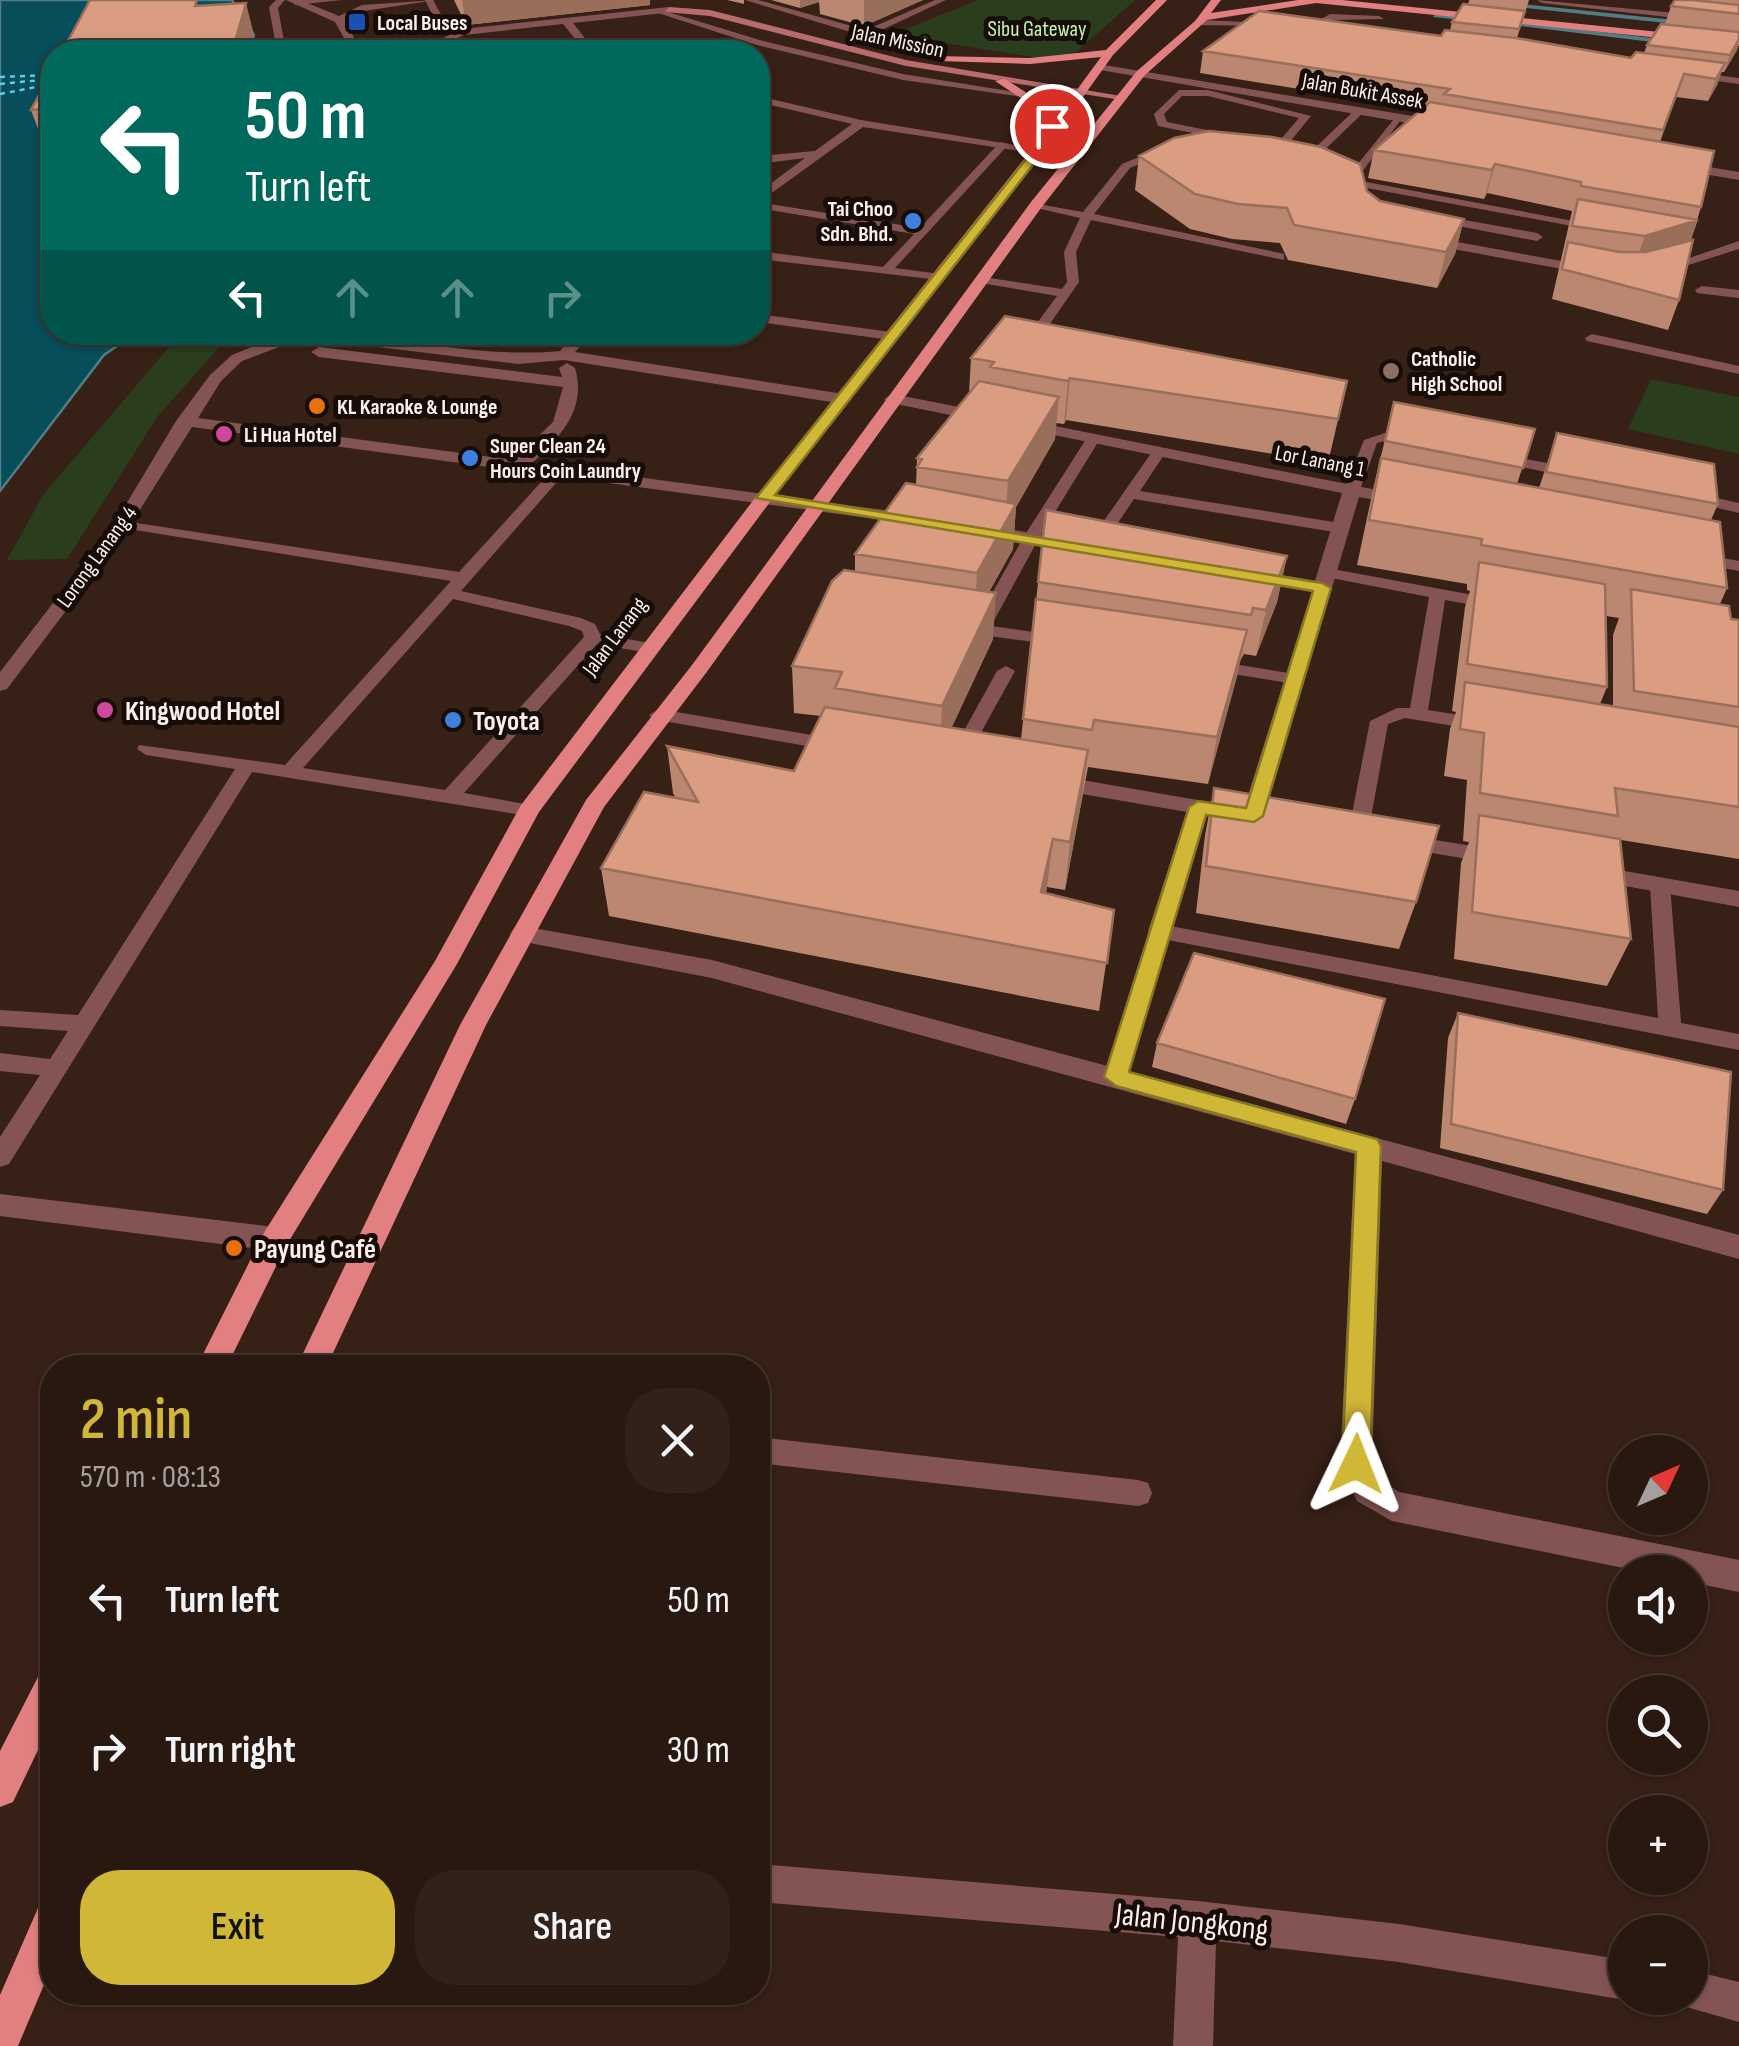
<!DOCTYPE html>
<html lang="en">
<head>
<meta charset="utf-8">
<style>
  body { margin:0; font-family:"Sofia Sans Condensed",sans-serif; background:#312119; color:#f1f3f6; height:100vh; display:flex; flex-direction:column; font-size:38px; white-space:nowrap }
  * { box-sizing:border-box; margin:0 }
  p { font-size:32px; color:#a5a09f }
  .icon { flex:none; width:55px; height:55px; fill:none; stroke:currentColor; stroke-width:2; stroke-linecap:round; stroke-linejoin:round }
  .map { position:relative; flex:1; overflow:hidden }
  .sheet { position:absolute; left:40px; top:1355px; width:730px; height:650px; display:flex; flex-direction:column; background:#291810; border-radius:40px; box-shadow:0 2px 8px #0004,0 0 0 2px #453730 }
  .sheet>* { flex:none }
  .banner { position:absolute; left:40px; top:40px; width:730px; height:305px; border-radius:40px; box-shadow:0 2px 8px #0004,0 0 0 2px #453730; background:#00695c; color:#fff; overflow:hidden }
  .needle { width:65px; rotate:46deg }
  .tools { position:absolute; left:1608px; top:1435px; display:grid; gap:20px }
  .tools a { display:grid; place-items:center; width:100px; height:100px; border-radius:50%; background:#291810; box-shadow:0 2px 8px #0004,0 0 0 2px #453730; font-size:50px }
  .pin { position:absolute; display:grid; place-items:center; width:85px; height:85px; color:#fff; margin:-42px; border:5px solid #fff; border-radius:50%; box-shadow:0 2px 10px #0007 }
  .me { position:absolute; width:110px; margin:-55px; rotate:2deg; stroke-linejoin:round; filter:drop-shadow(0 0 8px #0008) }
  .turn { display:flex; align-items:center; gap:35px; height:210px; padding:0 40px; font-size:45px }
  .turn .icon { width:130px; height:130px; stroke-width:2.5 }
  .turn b { display:block; font-size:70px; line-height:85px }
  .lanes { display:flex; align-items:center; height:95px; padding:0 40px; background:#0003; justify-content:center; gap:50px; direction:ltr }
  .lanes .off { opacity:.35 }
  .round { display:grid; place-items:center; flex:none; width:105px; height:105px; border-radius:40px; background:#312119 }
  .summary { display:flex; align-items:center; justify-content:space-between; height:170px; padding:0 40px }
  h1 { font-size:60px; font-weight:600; line-height:75px; color:#d1b736 }
  .primary-button { display:flex; gap:20px; margin-top:auto; padding:20px 40px }
  .primary-button a { flex:1; height:115px; border-radius:40px; background:#d1b736; color:#111; font-size:40px; font-weight:600; line-height:115px; text-align:center }
  .primary-button a+a { background:#312119; color:#f1f3f6 }
  ul { padding:0; list-style:none }
  li { display:flex; align-items:center; gap:30px; height:150px; padding:0 40px }
  li div { flex:1 }
  li b { display:block; font-size:38px }
  li em { font-style:normal }
  .map>svg:first-child { display:block }
  .green { fill:#2a3d1c }
  .water { fill:#074d5a; stroke:#517d84; stroke-width:2.5 }
  .lines { fill:none; stroke-linecap:round; stroke-linejoin:round }
  .stream { fill:#517d84; fill-rule:evenodd }
  .ferry { stroke:#58d0ea; stroke-width:2.5; stroke-dasharray:5 5; stroke-linecap:butt }
  .lane { fill:#845454; fill-rule:evenodd }
  .street { fill:#845454; fill-rule:evenodd }
  .secondary { fill:#b86c6e; fill-rule:evenodd }
  .primary { fill:#e17f81; fill-rule:evenodd }
  .wall { fill:#bb8770; fill-rule:evenodd }
  .shaded-wall { fill:#996e5b }
  .building { fill:#da9d82; stroke:#996e5b; stroke-width:2.5 }
  .route { fill:#d1b736; stroke:#887723; stroke-width:2.5 }
  .transit-dot { fill:#1a4fb4; stroke:#170d08; stroke-width:4 }
  .shop-dot { fill:#3f7fe0; stroke:#170d08; stroke-width:4 }
  .education-dot { fill:#8d6e63; stroke:#170d08; stroke-width:4 }
  .food-dot { fill:#e8710a; stroke:#170d08; stroke-width:4 }
  .hotel-dot { fill:#d1479c; stroke:#170d08; stroke-width:4 }
  .labels { text-anchor:middle; stroke-width:10; stroke-linejoin:round; paint-order:stroke }
  .far-poi-label { font-size:22px; font-weight:bold; fill:#feeee7; stroke:#170d08; text-anchor:start }
  .far-park-label { font-size:22px; fill:#c6f3a5; stroke:#170d08 }
  .far-street-label { font-size:22px; fill:#feeee7; stroke:#170d08 }
  .poi-label { font-size:28px; font-weight:bold; fill:#feeee7; stroke:#170d08; text-anchor:start }
  .near-street-label { font-size:32px; fill:#feeee7; stroke:#170d08 }
</style>
</head>
<body>
<div class="map">
<svg width="1739" height="2046" viewBox="0 0 1739 2046">
  <rect width="100%" height="100%" fill="#372016"/>
  <!-- green -->
  <path class="green" d="M978 0H1135L1075 53 1040 58 892 35Z
    M181 333H240L231 334 158 416 67 559 7 560 43 495Z
    M1651 379 1739 397V454L1628 429Z"/>
  <!-- water -->
  <path class="water" d="M0 0H232L254 35 250 52H52V332L136 333 104 355 0 491Z"/>
  <g class="lines">
    <!-- stream -->
    <path class="stream" d="M1511 3 1684 21 1687 23 1684 25 1509 6Z
      M1435 14 1470 17 1473 19 1470 21 1433 17Z
      M1506 21 1669 40 1672 42 1669 44 1504 24Z"/>
    <!-- ferry -->
    <path class="ferry" d="M0 77 52 75
      M0 84 52 79
      M0 94 52 84"/>
    <!-- lane -->
    <path class="lane" d="M276 0H285L278 8 286 52H277L269 7Z
      M292 0H342L295 5Z
      M425 0H433L444 20 465 30V34L437 24Z
      M745 0H758L866 30 935 0H946L875 33 912 50 909 55 867 37Z
      M658 9 763 41 903 74 1028 94 1023 97 903 80 757 45 658 13Z
      M1330 14 1379 16 1384 19 1332 20 1326 23 1327 33H1321L1316 22Z
      M1179 90H1208L1311 116 1289 143 1262 147 1158 126 1154 114ZM1182 96H1208L1299 118 1282 138 1262 141 1167 122 1164 114Z
      M1357 108 1366 110 1309 165H1301V161Z
      M1398 114 1403 117 1356 180 1605 227 1599 231 1345 184V180Z
      M1000 142 1009 144 895 268 940 274V280L758 259V251L883 267 914 234 758 208V202L920 228Z
      M1166 146 1170 151 1130 168 1094 214 1280 253 1284 254V260L1091 220 1076 252 1079 282 1038 341H1028L1026 338 1057 296 981 283 977 282V276L1062 289 1067 282 1064 252 1080 218 1032 207V203L1083 212 1122 164Z
      M1436 215 1537 233 1543 237 1537 241 1432 221 1430 219Z
      M1430 237 1589 266 1595 270 1589 274 1426 244 1424 241Z
      M1739 241V249L1660 274 1654 270Z
      M448 332H462L445 351H435V345Z
      M1592 334 1739 366V374L1587 341 1585 338Z
      M1388 432 1420 441 1413 445 1388 440 1377 443 1360 490 1347 493 1344 490 1364 440Z
      M1088 436 1100 439 1039 538 991 626 1063 636 1072 641 1063 646 960 632V624H975L1023 538Z
      M1159 448 1166 452 1140 491 1340 523 1348 528 1340 533 1134 499 1099 551H1087L1085 548 1154 449Z
      M1498 454 1574 468 1582 473 1574 478 1493 461V455Z
      M559 466 567 471 564 474 461 591 581 618 595 624 600 634 649 643 658 648 649 653 597 644 464 793 536 806 539 810 536 814 529 816 252 772 9 1164 0 1167V1137L40 1075 0 1071V1053L50 1059 68 1031 0 1026V1010L78 1015 235 769 146 755 137 749 139 745 285 765 451 581 123 528 117 526V520L459 572 554 468ZM453 599 569 626 582 631 584 637 445 790 303 768Z
      M1689 492 1739 503V513L1684 500V494Z
      M1327 568 1495 599 1503 604 1495 609 1445 600 1428 710 1484 719 1493 725 1484 731 1405 718 1388 724 1368 834 1358 840 1348 834 1370 721 1397 708H1410L1429 597 1321 576V570Z
      M1208 660 1295 674 1304 679 1295 684 1202 669V661Z
      M1006 666 1015 671 968 756 966 760H952L950 756 997 671Z
      M1660 878 1670 885 1681 1023 1739 1034V1050L1168 940 1128 1077 1124 1083H1108L1104 1077 1149 931 1160 924 1658 1018 1650 885Z
      M758 1437 1138 1480 1148 1483 1152 1493 1148 1503 1138 1506 758 1463Z"/>
    <!-- street -->
    <path class="street" d="M286 0H300L339 16 362 5 436 0 364 11 345 21 362 52H352L335 22Z
      M1537 0 1739 19V25L1542 3Z
      M669 7 673 12 573 23 596 52H586L563 24 464 35 446 43 448 52H438L435 42 462 29Z
      M1199 20 1272 23 1277 26 1195 25Z
      M1098 64 1443 121 1449 125 1443 129 1094 69Z
      M1684 71 1739 78V84L1680 76Z
      M758 96 861 120 1045 150 1039 154 863 127 758 203V193L805 158 758 164V156L815 151 852 124 758 102Z
      M1679 162 1739 172V180L1675 169Z
      M1702 286 1739 290V298L1697 293 1695 290Z
      M758 314 891 332 898 336 891 340 758 322Z
      M289 332C380 332 470 359 560 351L576 332H592L575 352 844 394 852 399 844 404 564 360 519 364 303 338 242 361 221 381 198 418 514 460 553 422 563 387 319 357 311 352 319 347 562 377 559 368 567 363 575 368C587 409 561 436 532 463L913 514 922 519 913 524 192 427 129 527 7 689 0 691V672L116 521 176 421 210 375 232 355Z
      M892 394 985 412 993 417 985 422 886 402 884 399Z
      M1025 420 1402 495 1411 500 1402 505 1359 497 1264 816 1253 823 1207 815 1172 931 1160 939 1148 931 1187 812 1053 789 1042 782 1053 775 1244 808 1312 592 1248 581 1239 575 1248 569 1315 581 1342 493 1019 428 1017 425Z
      M982 525 1076 540 1085 545 1076 550 976 534V526Z
      M1692 552 1739 561V571L1686 561V553Z
      M659 709 841 740 851 746 841 752 652 719 649 715Z
      M1398 834 1497 850 1508 857 1497 864 1390 846 1387 841 1390 836Z
      M1590 865 1739 891V907L1582 878 1579 873 1582 868Z
      M522 926 712 960 1739 1235V1259L1382 1161 1372 1464 1379 1479 1399 1492 1739 1560V1592L1690 1582V1572H1643L1392 1521 1357 1501 1340 1464 1355 1154 712 978 514 940 510 934 514 928Z
      M0 1194 275 1227 285 1231 289 1239 285 1247 275 1251 0 1216Z
      M758 1864 1198 1901 1399 1924 1625 1960V1998H1630L1625 2000 1399 1962 1216 1941 1213 2046H1173L1178 1937 758 1902Z
      M1690 1970 1739 1982V2022L1676 2004 1673 1998H1690Z"/>
    <!-- secondary -->
    <path class="secondary" d="M669 7 710 10 906 60 1127 97 1121 100 906 66 710 16 665 12Z"/>
    <!-- primary -->
    <path class="primary" d="M1156 0H1167L1113 55 1043 153 770 502 539 812 457 964 286 1246 226 1368H196L265 1231 435 961 521 805 758 494 1048 129 1033 106 995 81 1005 79 1041 102 1054 121 1101 57 1030 64 939 61 935 56 1030 58 1106 50Z
      M1211 0H1221L1211 13 1298 0H1342L1739 40V46L1316 3 1207 20 1145 75 1041 208 706 673 604 807 486 1025 326 1368H296L460 1025 586 800 692 665 1031 202 1137 71 1195 21Z
      M52 1668V1721L13 1802 0 1807V1751L40 1673Z
      M52 1903V1966L18 2046H0V1995L38 1908Z"/>
  </g>
  <!-- wall -->
  <path class="wall" d="M454 0H650V5L466 25Z
    M727 0H744V4Z
    M771 0H923L864 26 820 14 819 2 800 8Z
    M1469 0H1529L1517 38 1631 58 1644 53 1647 45 1665 24 1671 6 1675 0H1739V43L1737 50 1724 72H1721L1717 85 1708 101 1676 97 1660 142 1701 207 1691 240 1679 300 1668 330 1552 299 1572 211 1487 193 1484 199 1368 178 1374 150 1422 109 1200 73 1203 51 1441 36 1450 30 1452 22 1468 5Z
    M52 70V145H44L31 110Z
    M1139 156 1367 191 1380 201 1464 219 1455 254 1437 288 1288 260 1280 243 1232 239 1190 229 1135 190Z
    M971 358 1347 381 1328 463 1066 420 1064 424 1056 423 1055 439 1016 507 1013 549 989 592 993 639 951 728 1021 739 1046 510 1287 556 1277 602 1256 656 1244 654 1240 661 1208 784 1088 767 1065 890 1047 887 1046 893 1114 910 1099 1011 609 916 601 868 675 797 673 793 667 746 794 771 821 716 794 713 792 666 855 571V554L916 485 917 458 969 393Z
    M1394 402 1535 429 1517 484 1539 488 1557 433 1718 504 1711 520 1727 588 1720 604 1731 619 1739 620V859L1621 840 1631 939 1607 986 1454 959 1461 863 1469 842 1463 841 1467 780 1444 776 1450 729 1456 712 1452 711 1465 607 1470 591 1467 590V584L1357 565 1374 485ZM1606 616 1619 618 1613 635V706L1600 704 1607 687Z
    M1214 788 1416 902 1399 949 1196 913 1205 835Z
    M1458 1013 1723 1190 1707 1214 1440 1148 1448 1038Z
    M1157 1043 1355 1099 1346 1124 1152 1067Z"/>
  <!-- shaded-wall -->
  <path class="shaded-wall" d="M462 0H650V5L466 25Z
    M800 0H819V2L800 8Z
    M864 0H923L864 26Z
    M246 3 254 35 250 52H232Z
    M1739 39 1737 50 1724 72 1730 55Z
    M1725 63 1717 85 1708 101 1716 79Z
    M1495 164 1487 193 1484 199 1492 170Z
    M1464 219 1455 254 1437 288 1446 252Z
    M1698 220 1687 250 1634 266 1645 236Z
    M1070 378 1066 420 1064 424 1068 381Z
    M1059 397 1055 439 1016 507 1013 549 974 619 977 573 1005 523 1008 481Z
    M1287 556 1277 602 1256 656 1266 610Z
    M996 593 993 639 940 753 942 706Z
    M1247 630 1237 677 1208 784 1217 737Z
    M1088 750 1082 798 1065 890 1070 842Z
    M1053 839 1047 887 1036 940 1041 892Z"/>
  <!-- building -->
  <path class="building" d="M90 0H197L195 6 246 3 232 52H62Z
    M1675 0H1692L1739 5V14L1671 6Z
    M1463 4 1525 11 1519 29 1452 22Z
    M1259 11 1441 36 1445 30 1516 38 1631 58 1636 52 1725 63 1716 79 1684 74 1663 130 1444 94 1450 89 1203 51Z
    M1661 24 1739 32V39L1730 55 1647 45Z
    M52 70V108L31 110Z
    M1430 102 1714 151 1701 207 1581 186V182L1495 164 1492 170 1374 150Z
    M1209 131 1272 137 1321 147 1360 164 1367 191 1380 201 1464 219 1446 252 1294 225 1287 208 1238 204 1195 194 1139 156 1174 138Z
    M1578 199 1698 220 1645 236 1572 226Z
    M1693 240 1679 300 1562 269 1568 242 1619 252H1646Z
    M1005 316 1347 381 1338 419 1070 378 1068 381 990 367 994 362 971 358Z
    M979 381 1059 397 1008 481 917 467 922 459 917 458Z
    M1394 402 1535 429 1523 468 1385 441Z
    M1557 433 1714 464 1718 504 1546 472Z
    M1381 458 1720 522 1727 588 1481 545 1482 539 1369 520Z
    M906 483 1016 504 977 573 855 554Z
    M1046 510 1287 556 1266 610 1253 608 1251 615 1038 582Z
    M1479 562 1605 584 1607 687 1467 664Z
    M844 570 996 593 942 706 835 688 842 672 792 666 832 581Z
    M1631 589 1729 606 1731 619 1739 620V707L1634 691Z
    M1036 599 1247 630 1217 737 1094 720 1092 730 1023 719Z
    M1465 682 1739 727V807L1615 788 1618 816 1480 793 1484 733 1460 729Z
    M825 707 1088 750 1070 842 1053 839 1041 892 1114 910 1107 963 601 868 644 792 698 802 667 746 794 771Z
    M1214 788 1439 826 1416 902 1206 866Z
    M1479 815 1620 839 1631 939 1472 912Z
    M1194 953 1385 999 1355 1099 1157 1043Z
    M1458 1013 1731 1072 1723 1190 1451 1124Z"/>
  <!-- route -->
  <path class="route" d="M1048 124 1058 126 1043 152 775 495 1322 583 1331 588 1263 816 1254 822 1206 815 1129 1072 1377 1139 1381 1146 1370 1464 1366 1474 1356 1477 1346 1474 1342 1464 1356 1152 1116 1086 1104 1077 1189 807 1198 801 1246 808 1313 591 756 498 1035 148Z"/>
  <!-- markers -->
  <rect class="transit-dot" x="347" y="12" width="20" height="20" rx="5"/>
  <g class="shop-dot">
    <circle cx="913" cy="221" r="10"/>
    <circle cx="470" cy="458" r="10"/>
    <circle cx="453" cy="720" r="10"/>
  </g>
  <circle class="education-dot" cx="1391" cy="371" r="10"/>
  <g class="food-dot">
    <circle cx="317" cy="406" r="10"/>
    <circle cx="234" cy="1248" r="10"/>
  </g>
  <g class="hotel-dot">
    <circle cx="224" cy="434" r="10"/>
    <circle cx="105" cy="710" r="10"/>
  </g>
  <g class="labels">
    <!-- far-poi labels -->
    <g class="far-poi-label">
      <text x="377" y="30">Local Buses</text>
      <text x="893" y="216" text-anchor="end">Tai Choo<tspan x="893" dy="25">Sdn. Bhd.</tspan></text>
      <text x="1411" y="366">Catholic<tspan x="1411" dy="25">High School</tspan></text>
      <text x="337" y="414">KL Karaoke &amp; Lounge</text>
      <text x="244" y="442">Li Hua Hotel</text>
      <text x="490" y="453">Super Clean 24<tspan x="490" dy="25">Hours Coin Laundry</tspan></text>
    </g>
    <!-- far-park labels -->
    <g class="far-park-label">
      <text x="1037" y="36">Sibu Gateway</text>
    </g>
    <!-- far-street labels -->
    <g class="far-street-label">
      <text transform="translate(898 40) rotate(12)" y="8">Jalan Mission</text>
      <text transform="translate(1363 90) rotate(10)" y="8">Jalan Bukit Assek</text>
      <text transform="translate(1320 460) rotate(11)" y="8">Lor Lanang 1</text>
      <text transform="translate(96 556) rotate(-54)" y="8">Lorong Lanang 4</text>
      <text transform="translate(614 636) rotate(-53)" y="8">Jalan Lanang</text>
    </g>
    <!-- poi labels -->
    <g class="poi-label">
      <text x="125" y="720">Kingwood Hotel</text>
      <text x="473" y="730">Toyota</text>
      <text x="254" y="1258">Payung Café</text>
    </g>
    <!-- near-street labels -->
    <g class="near-street-label">
      <text transform="translate(1192 1921) rotate(6)" y="11">Jalan Jongkong</text>
    </g>
  </g>
</svg>
<div class="tools">
<a><svg class="needle" viewBox="-14 -14 28 28"><path d="M0-13l5 13h-10z" fill="#e53935"/><path d="M0 13l5-13h-10z" fill="#a5a09f"/></svg></a>
<a><svg class="icon" aria-label="sound" viewBox="0 0 24 24"><path d="M4 9h4l5-4v14l-5-4H4zM17 9q2 3 0 6"/></svg></a>
<a><svg class="icon" aria-label="search" viewBox="0 0 24 24"><circle cx="10" cy="10" r="6"/><path d="M15 15l6 6"/></svg></a>
<a>+</a>
<a>−</a>
</div>
<div class="pin" style="left:1052px;top:126px;background:#d93025"><svg class="icon" aria-label="arrive" viewBox="0 0 24 24"><path d="M6 21V4h12l-3 4 3 4H6"/></svg></div>
<svg class="me" style="left:1356px;top:1464px" viewBox="-20 -20 40 40"><path d="M0-17L14 15 0 8-14 15z" fill="#d1b736" stroke="#fff" stroke-width="4"/></svg>
<div class="banner">
<div class="turn"><svg class="icon" aria-label="left" viewBox="0 0 24 24"><path d="M17 20v-9H6M10 6l-5 5 5 5"/></svg><div><b>50 m</b>Turn left</div></div>
<div class="lanes"><svg class="icon" aria-label="left" viewBox="0 0 24 24"><path d="M17 20v-9H6M10 6l-5 5 5 5"/></svg><svg class="icon off" aria-label="ahead" viewBox="0 0 24 24"><path d="M12 20V5M6 11l6-6 6 6"/></svg><svg class="icon off" aria-label="ahead" viewBox="0 0 24 24"><path d="M12 20V5M6 11l6-6 6 6"/></svg><svg class="icon off" aria-label="right" viewBox="0 0 24 24"><path d="M7 20v-9h11M14 6l5 5-5 5"/></svg></div>
</div>
<section class="sheet">
<div class="summary"><div><h1>2 min</h1><p>570 m · 08:13</p></div><a class="round"><svg class="icon" aria-label="close" viewBox="0 0 24 24"><path d="M6 6l12 12M18 6L6 18"/></svg></a></div>
<ul>
<li><svg class="icon" aria-label="left" viewBox="0 0 24 24"><path d="M17 20v-9H6M10 6l-5 5 5 5"/></svg><div><b>Turn left</b></div><em>50 m</em></li>
<li><svg class="icon" aria-label="right" viewBox="0 0 24 24"><path d="M7 20v-9h11M14 6l5 5-5 5"/></svg><div><b>Turn right</b></div><em>30 m</em></li>
</ul>
<div class="primary-button"><a>Exit</a><a>Share</a></div>
</section>
</div>
</body>
</html>
